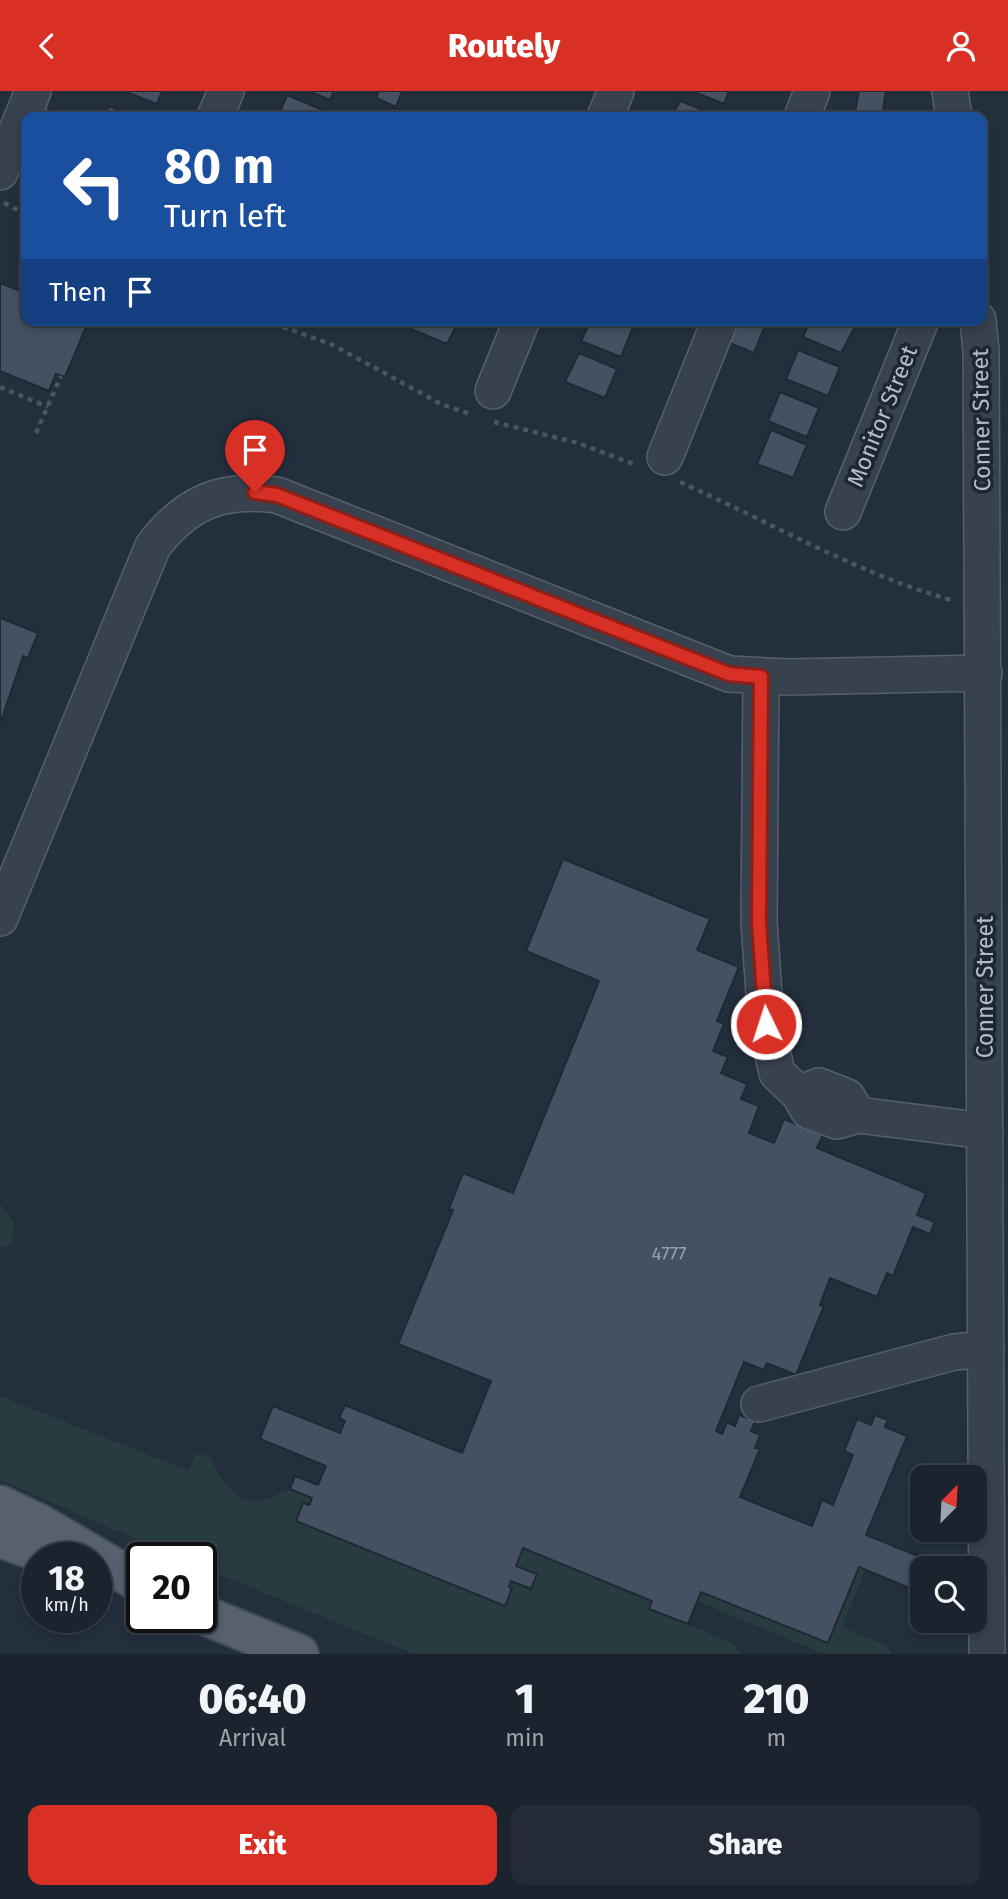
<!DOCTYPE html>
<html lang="en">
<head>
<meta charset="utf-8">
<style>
  body { margin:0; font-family:"Fira Sans",sans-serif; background:#242b36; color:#f1f3f6; height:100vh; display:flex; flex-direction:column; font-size:26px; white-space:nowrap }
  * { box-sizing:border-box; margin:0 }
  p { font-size:23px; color:#a0a4aa }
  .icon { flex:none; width:38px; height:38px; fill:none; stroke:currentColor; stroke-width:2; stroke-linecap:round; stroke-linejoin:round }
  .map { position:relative; height:1563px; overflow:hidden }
  .panel { display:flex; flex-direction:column; background:#1b232e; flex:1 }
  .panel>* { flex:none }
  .banner { position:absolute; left:21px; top:21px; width:966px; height:214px; border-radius:14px; box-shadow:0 4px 10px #0003,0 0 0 2px #39404a; background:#1a4fa0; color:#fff; overflow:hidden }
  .needle { width:46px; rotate:24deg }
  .buttons { position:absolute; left:910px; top:1374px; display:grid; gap:14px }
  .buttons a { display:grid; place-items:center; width:77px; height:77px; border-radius:14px; background:#1b232e; box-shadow:0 4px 10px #0003,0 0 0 2px #39404a; font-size:35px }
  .speed { position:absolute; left:21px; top:1451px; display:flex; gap:14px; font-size:35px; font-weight:700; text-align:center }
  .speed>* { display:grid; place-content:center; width:91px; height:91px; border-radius:50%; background:#1b232e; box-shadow:0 4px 10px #0003,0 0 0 2px #39404a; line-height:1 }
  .speed small { font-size:18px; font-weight:400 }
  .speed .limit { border:4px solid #111; border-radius:10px; background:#fff; color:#111 }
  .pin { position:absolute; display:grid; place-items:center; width:60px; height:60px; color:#fff; margin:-72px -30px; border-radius:50% 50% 50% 0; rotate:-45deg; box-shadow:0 0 7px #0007 }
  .pin .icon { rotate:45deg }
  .me { position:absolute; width:77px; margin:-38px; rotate:356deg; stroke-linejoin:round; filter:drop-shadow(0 0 5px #0008) }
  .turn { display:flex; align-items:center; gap:24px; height:147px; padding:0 28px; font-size:32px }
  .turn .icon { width:91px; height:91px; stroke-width:2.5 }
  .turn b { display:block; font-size:49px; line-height:60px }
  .then { display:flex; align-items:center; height:66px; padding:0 28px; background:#0003; gap:14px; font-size:26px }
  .eta { display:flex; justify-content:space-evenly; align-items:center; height:119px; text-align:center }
  .eta b { font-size:42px; font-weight:800; line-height:49px }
  .action { display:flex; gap:14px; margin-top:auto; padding:14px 28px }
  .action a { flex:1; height:80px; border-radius:14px; background:#d93025; color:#fff; font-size:28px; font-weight:800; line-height:80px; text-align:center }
  .action a+a { background:#242b36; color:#f1f3f6 }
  header { display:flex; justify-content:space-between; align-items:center; height:91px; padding:0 28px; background:#d93025; color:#fff; font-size:32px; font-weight:800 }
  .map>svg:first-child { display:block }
  .green { fill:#263c3f }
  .building { fill:#455162; stroke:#1f2835; stroke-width:2 }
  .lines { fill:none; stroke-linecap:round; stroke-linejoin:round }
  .minor-casing { stroke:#565f6c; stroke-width:38 }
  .major-casing { stroke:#414a57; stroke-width:42 }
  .path { stroke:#44595c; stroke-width:4.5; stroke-dasharray:5 5; stroke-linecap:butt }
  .minor { stroke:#38414e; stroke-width:35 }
  .major { stroke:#56606e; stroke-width:38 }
  .route-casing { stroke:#8d1f18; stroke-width:18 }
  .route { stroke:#d93025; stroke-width:12 }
  .labels { text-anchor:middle; stroke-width:7; stroke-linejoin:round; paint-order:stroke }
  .number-label { font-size:19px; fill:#98a1af }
  .street-label { font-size:23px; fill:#b4bcc9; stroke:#1d2633 }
</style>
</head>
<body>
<header><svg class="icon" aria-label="back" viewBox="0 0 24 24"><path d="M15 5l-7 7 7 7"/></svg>Routely<svg class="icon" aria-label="person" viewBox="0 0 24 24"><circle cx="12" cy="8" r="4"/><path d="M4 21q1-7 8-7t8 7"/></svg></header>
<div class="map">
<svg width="1008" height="1563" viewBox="0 0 1008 1563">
  <rect width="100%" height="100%" fill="#242f3e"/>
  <!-- green -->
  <path class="green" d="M0 1113 14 1132 12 1151 5 1157 0 1155Z
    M0 1305 189 1380 196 1363 210 1365C218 1385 236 1416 263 1409 272 1406 281 1401 290 1398L312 1407 309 1414 303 1412 296 1430 504 1515 512 1497 509 1496 511 1490 531 1498 516 1475 523 1457 652 1510 650 1518 732 1552 741 1563H414L201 1476V1466H178L0 1389Z
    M859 1476 865 1479 842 1536 887 1555 892 1563H824L697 1510 701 1501 828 1552Z"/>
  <!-- building -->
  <path class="building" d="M124 0H162L157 13Z
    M309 0H334L330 9Z
    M379 0H402L396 16 376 7Z
    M692 0H729L724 13Z
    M859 0H886L882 26H854Z
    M287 4 325 20 322 26H278Z
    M680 10 718 25 717 26H671Z
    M43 15 68 25 67 26H38Z
    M109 15 136 26H104Z
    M21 62 26 64V84L14 79Z
    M0 192 26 202V229H89L65 286 56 283 49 300 0 280Z
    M412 229H459L447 253 409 237Z
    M591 229H616L633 236 621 266 581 250Z
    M733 229H751L765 235 754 262 725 250Z
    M810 229H846L856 234 841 262 803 246Z
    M798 259 840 276 828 305 786 288Z
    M579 262 617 278 605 307 565 291Z
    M780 301 819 317 807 346 768 330Z
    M771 339 807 354 793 387 757 373Z
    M0 527 38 542 28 567 23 565 0 633Z
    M563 768 710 828 697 859 739 876 717 930 724 933 713 960 728 966 721 982 747 993 741 1008 759 1015 749 1042 774 1052 784 1028 823 1044 817 1057 926 1102 917 1124 935 1131 930 1143 913 1136 893 1185 887 1182 877 1206 830 1187 820 1214 824 1215 796 1284 767 1272 764 1279 744 1271 716 1340 722 1343 727 1331 735 1335 739 1324 755 1330 751 1340 760 1344 755 1357 760 1358 740 1406 812 1435 822 1409 833 1414 853 1364 844 1360 857 1328 871 1334 875 1324 888 1329 885 1336 907 1345 866 1444 945 1476 922 1477V1502L859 1476 828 1552 701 1501 688 1533 649 1518 652 1510 523 1457 516 1475 537 1483 531 1498 511 1490 509 1496 512 1497 505 1515 296 1430 303 1412 309 1414 312 1407 290 1398 295 1385 318 1394 326 1375 260 1348 273 1315 340 1342 345 1330 339 1327 345 1314 462 1362 491 1290 398 1253 453 1119 449 1118 463 1082 513 1102 599 890 526 860Z"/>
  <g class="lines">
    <!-- minor casing -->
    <g class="minor-casing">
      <path id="minor" d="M950 0 954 26
        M215 26 226 0
        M605 26 616 0
        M802 26 812 0
        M0 81 33 0
        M978 229 981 260 987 1563
        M493 300 522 229
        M665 366 720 229
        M843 421 921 229
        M761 586 759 831 766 932 777 982 799 1003 809 1020 837 1030 858 1024 985 1040
        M0 827 153 455C187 411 221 397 277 404L729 583 789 586 984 582
        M799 1003 819 995 847 1006 858 1024
        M759 1313 954 1261 986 1258"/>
    </g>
    <!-- major casing -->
    <g class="major-casing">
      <path id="major" d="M0 1414 40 1433 142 1493
        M0 1447 53 1466
        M201 1523 299 1563"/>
    </g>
    <!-- path -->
    <path class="path" d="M4 112 26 123
      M264 229 333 254 441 313 473 324
      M0 296 48 316
      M494 331 578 352 636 374
      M36 342 61 285
      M680 391C770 431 856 482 951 509"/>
    <!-- minor -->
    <use href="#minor" class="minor"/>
    <!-- major -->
    <use href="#major" class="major"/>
  </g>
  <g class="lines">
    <!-- route casing -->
    <g class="route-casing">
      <path id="route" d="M255 401 277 404 729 583 761 586 759 831 766 933"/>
    </g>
    <!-- route -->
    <use href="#route" class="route"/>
  </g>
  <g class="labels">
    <!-- number labels -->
    <g class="number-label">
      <text x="669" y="1169">4777</text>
    </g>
    <!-- street labels -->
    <g class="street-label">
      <text transform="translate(882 325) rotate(-68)" y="8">Monitor Street</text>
      <text transform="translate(981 329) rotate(-91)" y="8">Conner Street</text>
      <text transform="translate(985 896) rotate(-90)" y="8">Conner Street</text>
    </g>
  </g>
</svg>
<div class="buttons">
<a><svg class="needle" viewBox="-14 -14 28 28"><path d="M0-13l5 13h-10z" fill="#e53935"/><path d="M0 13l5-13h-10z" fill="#a0a4aa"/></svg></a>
<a><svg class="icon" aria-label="search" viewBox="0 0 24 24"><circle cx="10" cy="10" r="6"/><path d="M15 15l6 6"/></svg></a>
</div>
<div class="speed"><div>18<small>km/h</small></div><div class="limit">20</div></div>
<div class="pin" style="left:255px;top:401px;background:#d93025"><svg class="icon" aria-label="arrive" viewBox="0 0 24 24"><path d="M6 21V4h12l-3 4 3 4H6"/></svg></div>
<svg class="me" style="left:766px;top:933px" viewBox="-20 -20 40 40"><circle r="17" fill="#d93025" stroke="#fff" stroke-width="3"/><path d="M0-11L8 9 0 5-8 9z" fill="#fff"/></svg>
<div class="banner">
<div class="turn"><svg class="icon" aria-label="left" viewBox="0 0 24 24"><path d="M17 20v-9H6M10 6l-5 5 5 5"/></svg><div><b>80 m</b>Turn left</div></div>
<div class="then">Then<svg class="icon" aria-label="arrive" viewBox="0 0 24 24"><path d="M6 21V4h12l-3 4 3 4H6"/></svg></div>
</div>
</div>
<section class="panel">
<div class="eta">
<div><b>06:40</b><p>Arrival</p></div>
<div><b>1</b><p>min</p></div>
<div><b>210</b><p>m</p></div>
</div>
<div class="action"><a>Exit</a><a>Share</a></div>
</section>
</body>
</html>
